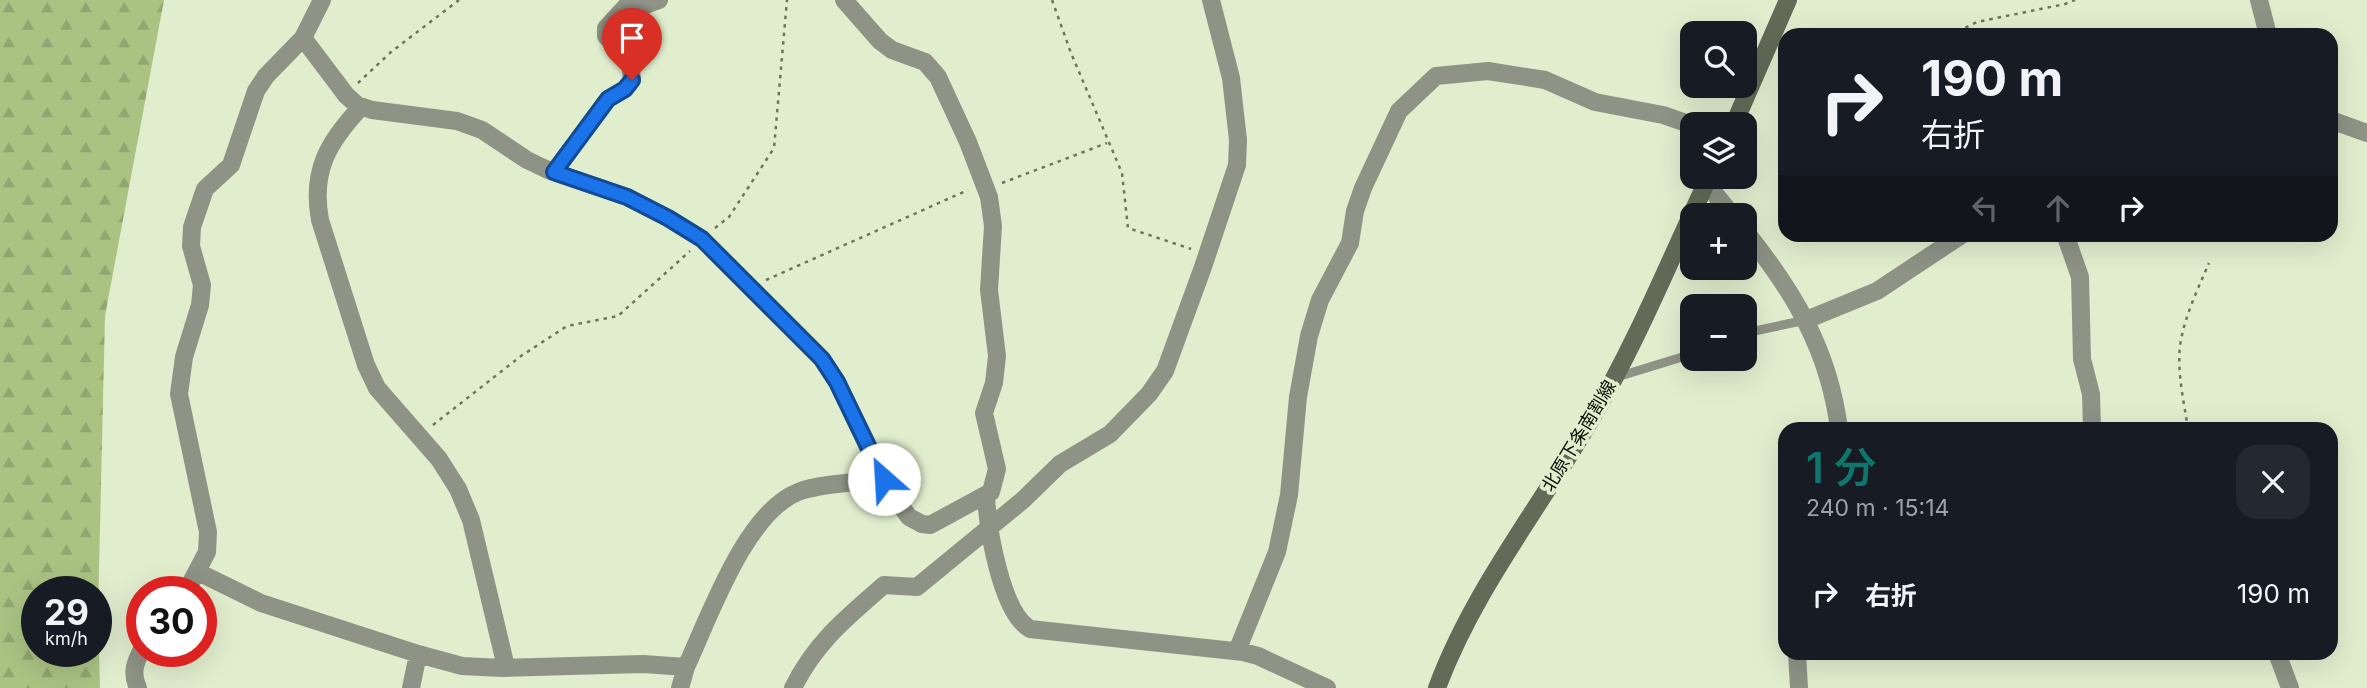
<!DOCTYPE html>
<html lang="ja">
<head>
<meta charset="utf-8">
<style>
  body { margin:0; font-family:Inter,"Noto Sans JP",sans-serif; background:#242831; color:#f1f3f6; height:100vh; display:flex; flex-direction:column; font-size:26px; white-space:nowrap }
  * { box-sizing:border-box; margin:0 }
  p { font-size:23px; color:#9ea1a6 }
  .icon { flex:none; width:38px; height:38px; fill:none; stroke:currentColor; stroke-width:2; stroke-linecap:round; stroke-linejoin:round }
  .map { position:relative; flex:1; overflow:hidden }
  .side { position:absolute; left:1778px; top:422px; width:560px; height:238px; display:flex; flex-direction:column; background:#171b24; border-radius:21px; box-shadow:0 7px 28px #0002 }
  .side>* { flex:none }
  .banner { position:absolute; left:1778px; top:28px; width:560px; height:214px; border-radius:21px; box-shadow:0 7px 28px #0002; background:#171b24; color:#f1f3f6; overflow:hidden }
  .fabs { position:absolute; left:1680px; top:21px; display:grid; gap:14px }
  .fabs a { display:grid; place-items:center; width:77px; height:77px; border-radius:14px; background:#171b24; box-shadow:0 7px 28px #0002; font-size:35px }
  .speed { position:absolute; left:21px; top:576px; display:flex; gap:14px; font-size:35px; font-weight:700; text-align:center }
  .speed>* { display:grid; place-content:center; width:91px; height:91px; border-radius:50%; background:#171b24; box-shadow:0 7px 28px #0002; line-height:1 }
  .speed small { font-size:18px; font-weight:400 }
  .speed .limit { border:10px solid #d22; background:#fff; color:#111 }
  .pin { position:absolute; display:grid; place-items:center; width:60px; height:60px; color:#fff; margin:-72px -30px; border-radius:50% 50% 50% 0; rotate:-45deg; box-shadow:0 0 7px #0007 }
  .pin .icon { rotate:45deg }
  .me { position:absolute; width:77px; margin:-38px; rotate:334deg; stroke-linejoin:round; filter:drop-shadow(0 0 5px #0008) }
  .turn { display:flex; align-items:center; gap:24px; height:147px; padding:0 28px; font-size:32px }
  .turn .icon { width:91px; height:91px; stroke-width:2.5 }
  .turn b { display:block; font-size:49px; line-height:60px }
  .lanes { display:flex; align-items:center; height:66px; padding:0 28px; background:#0003; justify-content:center; gap:35px; direction:ltr }
  .lanes .off { opacity:.35 }
  .round { display:grid; place-items:center; flex:none; width:74px; height:74px; border-radius:21px; background:#242831 }
  .summary { display:flex; align-items:center; justify-content:space-between; height:119px; padding:0 28px }
  h1 { font-size:42px; font-weight:600; line-height:52px; color:#0f766e }
  ul { padding:0; list-style:none }
  li { display:flex; align-items:center; gap:21px; height:105px; padding:0 28px }
  li div { flex:1 }
  li b { display:block; font-size:26px }
  li em { font-style:normal }
  .map>svg:first-child { display:block }
  .forest { fill:url(#forest-firs); fill-rule:evenodd }
  .lines { fill:none; stroke-linecap:round; stroke-linejoin:round }
  .path { stroke:#6d7561; stroke-width:2.5; stroke-dasharray:3.5 5; stroke-linecap:butt }
  .lane { stroke:#8e9386; stroke-width:9 }
  .street { stroke:#8e9386; stroke-width:18 }
  .secondary { stroke:#636b58; stroke-width:18 }
  .route-casing { stroke:#114b97; stroke-width:18 }
  .route { stroke:#1a73e8; stroke-width:12 }
  .labels { text-anchor:middle; stroke-width:7; stroke-linejoin:round; paint-order:stroke }
  .street-label { font-size:18px; fill:#0b0f05; stroke:#e1eece }
</style>
</head>
<body>
<div class="map">
<svg width="2367" height="688" viewBox="0 0 2367 688">
  <defs>
    <pattern id="forest-firs" width="22" height="20" patternUnits="userSpaceOnUse" patternTransform="scale(1.75)"><rect width="22" height="20" fill="#aac383"/><path d="M5 1l3.5 6h-7zM16 11l3.5 6h-7z" fill="#91a670"/></pattern>
  </defs>
  <rect width="100%" height="100%" fill="#e1eece"/>
  <!-- forest -->
  <path class="forest" d="M0 0H164L105 316 98 613 100 688H0ZM37 592H96V651H37Z"/>
  <g class="lines">
    <!-- path -->
    <path class="path" d="M1052 0 1071 53 1122 173 1128 228 1191 249
      M1950 35 1977 22 2065 4 2075 0
      M358 83 391 52 459 0
      M1002 183 1107 143
      M715 228 729 217 774 148 787 0
      M766 280 968 190
      M433 425 521 356 567 326 618 316 690 251
      M2188 429C2184 402 2177 373 2180 346 2184 317 2198 289 2209 263"/>
    <!-- lane -->
    <path class="lane" d="M1745 333 1806 320
      M1617 377 1692 354"/>
    <!-- street -->
    <path class="street" d="M2259 0 2268 35
      M303 38 346 95 357 105 372 110 457 121 482 130 527 160 550 171 627 197 668 218 702 239 822 359 837 382 887 487 909 517 922 524 930 525 991 492 997 469 984 413 994 383 997 356 989 290 993 226 989 197 968 142 938 77 925 62 892 50 880 41 844 0
      M361 107C328 142 311 171 320 220L366 365 377 388 439 459 458 489 471 520 506 667
      M2331 120 2367 133
      M554 172 608 99 625 89 632 80 630 63 606 36V28L631 1 648 4 659 0
      M1706 183 1732 215
      M1745 231C1794 292 1829 350 1839 429
      M2065 234 2080 277 2082 359 2091 394 2092 429
      M1806 320 1877 291 1963 234
      M986 497C988 529 1001 612 1030 629L1243 652 1258 656 1327 688
      M198 572 261 603 418 654 462 666 503 668 643 664 686 667
      M186 592 207 552 208 532 179 394 184 357 200 305 202 285 191 246 192 227 205 189 231 165 256 91 266 76 303 38 322 0
      M1237 651 1277 552 1289 495 1298 397 1309 336 1320 300 1350 243 1355 211 1363 188 1399 111 1436 76 1488 71 1545 80 1595 102 1663 115 1692 125
      M1797 653 1799 688
      M2277 653 2290 688
      M138 688C131 673 135 663 142 649
      M411 688 418 654
      M680 688 686 667C709 618 745 513 798 492 817 484 861 482 884 479
      M793 688C815 643 847 617 884 585L917 587 1023 500 1060 464 1110 434 1149 394 1165 371 1203 267 1237 165 1238 140 1231 78 1211 0"/>
    <!-- secondary -->
    <path class="secondary" d="M1734 124 1788 0
      M1437 688C1473 590 1541 506 1593 416 1638 340 1671 257 1709 177"/>
  </g>
  <g class="lines">
    <!-- route casing -->
    <g class="route-casing">
      <path id="route" d="M632 80 625 89 608 99 554 172 627 197 668 218 702 239 822 359 837 382 884 479"/>
    </g>
    <!-- route -->
    <use href="#route" class="route"/>
  </g>
  <g class="labels">
    <!-- street labels -->
    <g class="street-label">
      <text transform="translate(1579 436) rotate(-59)" y="6">北原下条南割線</text>
    </g>
  </g>
</svg>
<div class="fabs">
<a><svg class="icon" aria-label="search" viewBox="0 0 24 24"><circle cx="10" cy="10" r="6"/><path d="M15 15l6 6"/></svg></a>
<a><svg class="icon" aria-label="layers" viewBox="0 0 24 24"><path d="M12 4l9 5-9 5-9-5zM3 14l9 5 9-5"/></svg></a>
<a>+</a>
<a>−</a>
</div>
<div class="speed"><div>29<small>km/h</small></div><div class="limit">30</div></div>
<div class="pin" style="left:632px;top:80px;background:#d93025"><svg class="icon" aria-label="arrive" viewBox="0 0 24 24"><path d="M6 21V4h12l-3 4 3 4H6"/></svg></div>
<svg class="me" style="left:884px;top:479px" viewBox="-20 -20 40 40"><circle r="19" fill="#fff"/><path d="M0-13L10 11 0 6-10 11z" fill="#1a73e8"/></svg>
<div class="banner">
<div class="turn"><svg class="icon" aria-label="right" viewBox="0 0 24 24"><path d="M7 20v-9h11M14 6l5 5-5 5"/></svg><div><b>190 m</b>右折</div></div>
<div class="lanes"><svg class="icon off" aria-label="left" viewBox="0 0 24 24"><path d="M17 20v-9H6M10 6l-5 5 5 5"/></svg><svg class="icon off" aria-label="ahead" viewBox="0 0 24 24"><path d="M12 20V5M6 11l6-6 6 6"/></svg><svg class="icon" aria-label="right" viewBox="0 0 24 24"><path d="M7 20v-9h11M14 6l5 5-5 5"/></svg></div>
</div>
<section class="side">
<div class="summary"><div><h1>1 分</h1><p>240 m · 15:14</p></div><a class="round"><svg class="icon" aria-label="close" viewBox="0 0 24 24"><path d="M6 6l12 12M18 6L6 18"/></svg></a></div>
<ul>
<li><svg class="icon" aria-label="right" viewBox="0 0 24 24"><path d="M7 20v-9h11M14 6l5 5-5 5"/></svg><div><b>右折</b></div><em>190 m</em></li>
</ul>
</section>
</div>
</body>
</html>
